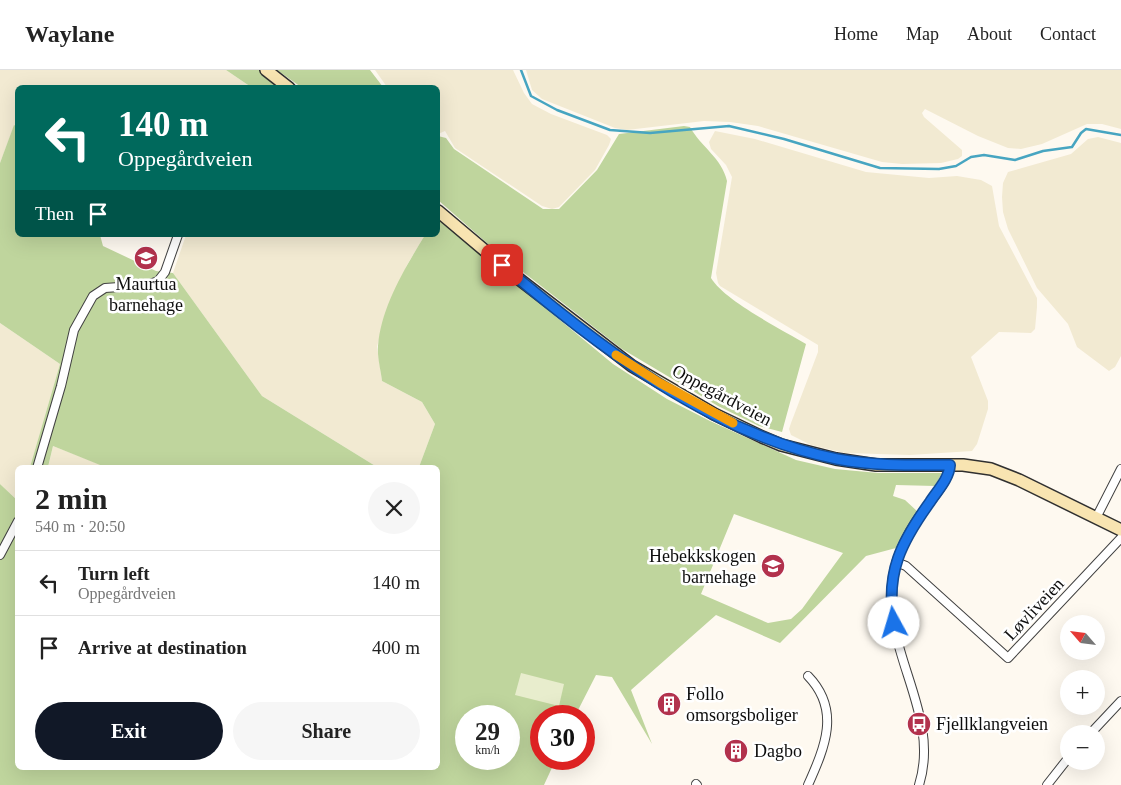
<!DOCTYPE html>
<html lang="en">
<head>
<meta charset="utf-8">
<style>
  body { margin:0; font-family:"Times New Roman",serif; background:#f6f6f6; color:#222; height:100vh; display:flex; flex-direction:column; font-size:19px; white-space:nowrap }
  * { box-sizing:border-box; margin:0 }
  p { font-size:16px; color:#767676 }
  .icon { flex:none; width:28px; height:28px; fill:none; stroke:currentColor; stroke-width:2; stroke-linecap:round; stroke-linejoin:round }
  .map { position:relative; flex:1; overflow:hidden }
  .sheet { position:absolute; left:15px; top:395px; width:425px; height:305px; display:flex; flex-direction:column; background:#fff; border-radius:8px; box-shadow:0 5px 20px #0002 }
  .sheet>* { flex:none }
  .hud { position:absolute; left:15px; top:15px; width:425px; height:152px; border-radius:8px; box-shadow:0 5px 20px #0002; background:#00695c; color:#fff; overflow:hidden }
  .needle { width:32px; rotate:298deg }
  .tools { position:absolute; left:1060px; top:545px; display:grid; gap:10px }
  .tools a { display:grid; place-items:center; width:45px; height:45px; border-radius:50%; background:#fff; box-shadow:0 5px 20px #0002; font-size:25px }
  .speed { position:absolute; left:455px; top:635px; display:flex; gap:10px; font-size:25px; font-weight:700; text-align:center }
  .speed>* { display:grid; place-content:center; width:65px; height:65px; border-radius:50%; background:#fff; box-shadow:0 5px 20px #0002; line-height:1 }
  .speed small { font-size:12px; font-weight:400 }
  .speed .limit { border:8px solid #d22; background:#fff; color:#111 }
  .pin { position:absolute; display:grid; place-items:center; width:42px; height:42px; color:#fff; margin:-21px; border-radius:10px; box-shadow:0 2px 8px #0006 }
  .me { position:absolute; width:55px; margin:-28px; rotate:354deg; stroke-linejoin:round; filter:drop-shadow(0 0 4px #0008) }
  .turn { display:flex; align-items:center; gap:18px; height:105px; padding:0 20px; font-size:22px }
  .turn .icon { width:65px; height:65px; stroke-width:2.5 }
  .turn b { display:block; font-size:35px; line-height:42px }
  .then { display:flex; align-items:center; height:48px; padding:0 20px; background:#0003; gap:10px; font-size:19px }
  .round { display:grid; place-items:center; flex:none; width:52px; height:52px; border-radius:26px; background:#f6f6f6 }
  .overview { display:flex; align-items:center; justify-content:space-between; height:85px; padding:0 20px }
  h1 { font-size:30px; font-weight:800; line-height:38px }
  .primary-button { display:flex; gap:10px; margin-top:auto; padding:10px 20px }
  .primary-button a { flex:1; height:58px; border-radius:30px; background:#111827; color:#fff; font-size:20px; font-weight:800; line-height:58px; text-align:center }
  .primary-button a+a { background:#f6f6f6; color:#222 }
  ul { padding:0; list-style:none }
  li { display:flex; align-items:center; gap:15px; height:65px; padding:0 20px; border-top:1px solid #e0e0e0 }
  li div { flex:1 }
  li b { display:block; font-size:19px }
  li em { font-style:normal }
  header { display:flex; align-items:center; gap:30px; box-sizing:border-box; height:70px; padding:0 25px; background:#fff; border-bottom:1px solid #e0e0e0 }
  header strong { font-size:24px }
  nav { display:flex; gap:28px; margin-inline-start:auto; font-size:18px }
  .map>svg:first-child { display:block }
  .farmland { fill:#f2ead2 }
  .forest { fill:#bfd59d; fill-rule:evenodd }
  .pitch { fill:#e8edcd }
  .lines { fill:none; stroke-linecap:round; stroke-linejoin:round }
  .stream { stroke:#47a5c1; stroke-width:2.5 }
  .minor-casing { stroke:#414141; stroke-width:10 }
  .secondary-casing { stroke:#303030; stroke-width:14 }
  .minor { stroke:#fff; stroke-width:8 }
  .secondary { stroke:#f8e4b1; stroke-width:11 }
  .route-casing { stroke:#114b97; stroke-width:12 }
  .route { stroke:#1a73e8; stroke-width:9 }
  .slow { stroke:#f59e0b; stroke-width:9 }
  .labels { text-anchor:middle; stroke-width:5; stroke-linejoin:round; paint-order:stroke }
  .poi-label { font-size:18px; fill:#0e0e0e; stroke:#fff; text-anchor:start }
  .street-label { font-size:18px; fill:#0e0e0e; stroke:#fff }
</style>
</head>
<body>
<header>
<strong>Waylane</strong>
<nav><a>Home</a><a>Map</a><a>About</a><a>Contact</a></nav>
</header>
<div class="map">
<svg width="1121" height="715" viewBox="0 0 1121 715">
  <rect width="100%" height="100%" fill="#fef9f0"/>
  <!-- farmland -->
  <path class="farmland" d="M0 0H226L251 17 18 18 17 57 14 56 0 93Z
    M375 0H513L524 23 532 34 551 44 607 65 611 69 609 75 595 100 559 137 552 139 542 136 455 78 445 61 438 64V18L387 17Z
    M526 0H1121V59L1102 54H1087L1042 74 1021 79 1008 78 978 66 925 39 922 43 924 47 962 80V86L958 89 941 93 902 94 882 92 758 56 730 52 704 51 627 60 615 58 542 29 532 20Z
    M715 61 755 69 866 102 929 108 957 106 981 110 992 116 999 156 1037 228V237L1035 259 1031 263 999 262 971 287 988 331V339L977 374 972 381 910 385 845 383 811 375 791 365 789 359 791 353 818 282V275L720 216 718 213 716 203 732 107 726 95 711 79 709 72Z
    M1098 67 1121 73V286L1115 297 1109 301 1077 277 1068 254 1037 218 1008 159 1003 142 1002 127 1003 113 1008 102 1071 84 1088 69Z
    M186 165H425L407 195 385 245 377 277 382 311 422 332 435 354 419 397H377L262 326 173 203Z
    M0 253 60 294 30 397 18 398 17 430 0 414Z
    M53 376 104 396 105 397 48 398Z"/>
  <!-- forest -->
  <path class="forest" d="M226 0H260L280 17H251Z
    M277 0H370L383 17H301Z
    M14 55 17 57 18 165H100L103 176 156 201 173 203 262 326 377 397H105L53 376 48 397H30L60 294 0 253V93Z
    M684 56 690 57C701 77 722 88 727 111L711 208C725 231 781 259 806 274L782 362 759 356 718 336 622 279 496 181 438 130V66L446 68 454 79 543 139H559L597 100 619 64Z
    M438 149 613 294 667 329 710 351 796 390 835 399 878 403H942L935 416 896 415 893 426 905 430 918 442 896 478 866 486 780 573 716 545 631 620 652 674 612 607 596 605 575 646H541V689H556L544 715H0V414L17 430 18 698H438V398L419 397 435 354 422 332 382 311C381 301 377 287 378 276 381 237 405 198 425 165H438ZM734 444 843 483 802 539 791 549 768 553 701 524ZM466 646H509V689H466Z"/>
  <!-- pitch -->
  <path class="pitch" d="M521 603 564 614 559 636 515 625Z"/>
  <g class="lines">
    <!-- stream -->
    <path class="stream" d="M521 0 531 26 557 40 610 60 650 63 729 56 784 69 880 98 939 99 956 96 971 87 984 85 1015 90 1043 81 1072 77 1081 63 1086 59 1121 65"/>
    <!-- minor casing -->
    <g class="minor-casing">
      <path id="minor" d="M37 398 61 316 74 260 93 226 105 218 148 215 158 211 165 202 178 165
        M1096 448 1121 399
        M0 485 18 451
        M896 492 906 496 1008 588 1121 468
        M1090 664 1121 631
        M696 714 697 715
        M808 715C825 677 841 640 808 606
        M919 715C941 645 884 584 892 513 895 487 906 465 921 444 931 430 949 412 950 395
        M1047 715 1069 687"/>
    </g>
    <!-- secondary casing -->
    <g class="secondary-casing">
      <path id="secondary" d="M266 0 289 18
        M438 141 515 206 632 296 714 344 762 367 781 375 836 389 876 395H963L991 399 1019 410 1121 460"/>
    </g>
    <!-- minor -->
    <use href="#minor" class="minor"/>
    <!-- secondary -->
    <use href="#secondary" class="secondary"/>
  </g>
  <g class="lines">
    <!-- route casing -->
    <g class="route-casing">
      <path id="route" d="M502 195C599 276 710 364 837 389 874 396 912 395 950 395 949 409 937 421 930 432 902 471 885 502 894 553"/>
    </g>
    <!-- route -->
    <use href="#route" class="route"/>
    <!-- slow -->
    <path class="slow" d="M616 285 660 313 733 353"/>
  </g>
  <!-- icons -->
  <defs>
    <g id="school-disc" transform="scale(1.25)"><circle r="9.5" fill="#b2324d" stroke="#fff"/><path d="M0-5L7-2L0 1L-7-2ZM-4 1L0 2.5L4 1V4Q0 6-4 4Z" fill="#fff"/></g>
    <g id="building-disc" transform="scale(1.25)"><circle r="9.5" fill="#b2324d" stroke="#fff"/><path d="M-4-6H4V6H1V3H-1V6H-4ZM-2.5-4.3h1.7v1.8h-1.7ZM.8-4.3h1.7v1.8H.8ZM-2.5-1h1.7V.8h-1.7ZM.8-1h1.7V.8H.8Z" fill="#fff"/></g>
    <g id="bus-disc" transform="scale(1.25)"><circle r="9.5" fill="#b2324d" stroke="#fff"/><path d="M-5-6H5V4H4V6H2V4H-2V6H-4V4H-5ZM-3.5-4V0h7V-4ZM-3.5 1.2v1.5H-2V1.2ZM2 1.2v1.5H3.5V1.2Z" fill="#fff"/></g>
  </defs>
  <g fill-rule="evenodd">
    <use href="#school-disc" x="146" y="188"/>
    <use href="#school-disc" x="773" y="496"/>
    <use href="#building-disc" x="669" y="634"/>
    <use href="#bus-disc" x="919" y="654"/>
    <use href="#building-disc" x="736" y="681"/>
  </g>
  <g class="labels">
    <!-- poi labels -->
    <g class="poi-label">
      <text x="146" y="220" text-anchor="middle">Maurtua<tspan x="146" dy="21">barnehage</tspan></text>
      <text x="756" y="492" text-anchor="end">Hebekkskogen<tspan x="756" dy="21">barnehage</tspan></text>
      <text x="686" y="630">Follo<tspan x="686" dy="21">omsorgsboliger</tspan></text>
      <text x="936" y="660">Fjellklangveien</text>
      <text x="754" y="687">Dagbo</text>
    </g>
    <!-- street labels -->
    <g class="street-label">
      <text transform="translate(722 325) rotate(28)" y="6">Oppegårdveien</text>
      <text transform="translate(1034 539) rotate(-47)" y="6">Løvliveien</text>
    </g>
  </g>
</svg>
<div class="tools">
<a><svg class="needle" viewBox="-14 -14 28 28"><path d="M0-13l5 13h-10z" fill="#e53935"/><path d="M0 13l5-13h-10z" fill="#767676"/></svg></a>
<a>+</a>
<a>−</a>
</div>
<div class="speed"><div>29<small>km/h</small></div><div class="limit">30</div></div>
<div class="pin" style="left:502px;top:195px;background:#d93025"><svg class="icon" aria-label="arrive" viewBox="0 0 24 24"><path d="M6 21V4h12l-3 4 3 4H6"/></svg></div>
<svg class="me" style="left:894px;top:553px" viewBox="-20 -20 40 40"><circle r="19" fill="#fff"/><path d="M0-13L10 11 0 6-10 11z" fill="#1a73e8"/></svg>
<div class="hud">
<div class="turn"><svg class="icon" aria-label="left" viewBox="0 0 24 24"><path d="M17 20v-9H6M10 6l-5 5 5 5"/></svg><div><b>140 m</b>Oppegårdveien</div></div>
<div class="then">Then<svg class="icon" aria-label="arrive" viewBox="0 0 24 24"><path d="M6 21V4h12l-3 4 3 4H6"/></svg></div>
</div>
<section class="sheet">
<div class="overview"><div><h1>2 min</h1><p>540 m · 20:50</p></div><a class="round"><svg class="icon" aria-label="close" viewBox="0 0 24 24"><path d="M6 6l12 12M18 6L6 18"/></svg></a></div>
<ul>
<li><svg class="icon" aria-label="left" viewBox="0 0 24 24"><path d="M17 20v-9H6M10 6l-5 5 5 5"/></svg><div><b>Turn left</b><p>Oppegårdveien</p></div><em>140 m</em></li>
<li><svg class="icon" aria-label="arrive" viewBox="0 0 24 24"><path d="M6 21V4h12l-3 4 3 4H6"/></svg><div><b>Arrive at destination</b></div><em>400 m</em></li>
</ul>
<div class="primary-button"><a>Exit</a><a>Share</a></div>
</section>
</div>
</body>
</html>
